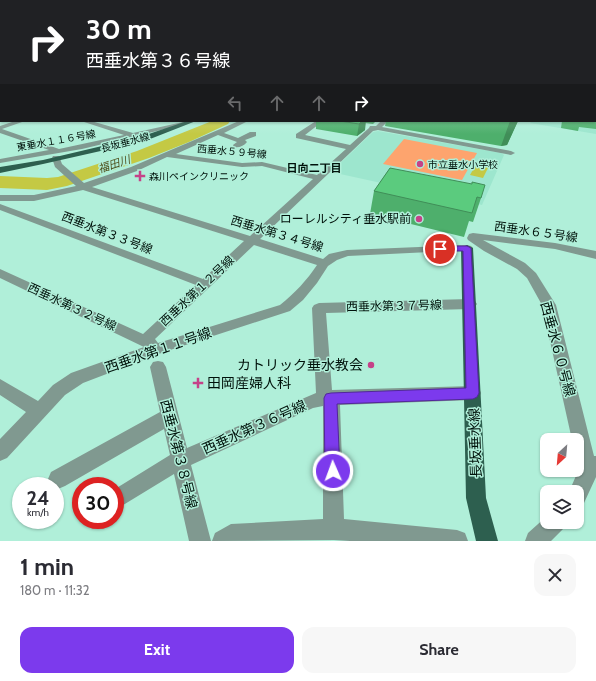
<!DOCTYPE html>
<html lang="en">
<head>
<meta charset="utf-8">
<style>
  body { margin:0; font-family:Cabin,"Noto Sans JP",sans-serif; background:#f7f7f7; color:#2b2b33; height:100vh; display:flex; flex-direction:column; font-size:15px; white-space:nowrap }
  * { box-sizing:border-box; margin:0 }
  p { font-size:13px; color:#7c7c81 }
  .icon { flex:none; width:22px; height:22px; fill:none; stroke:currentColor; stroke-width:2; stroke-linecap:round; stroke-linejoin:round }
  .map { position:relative; height:541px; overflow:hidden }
  .sheet { display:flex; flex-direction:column; background:#fff; flex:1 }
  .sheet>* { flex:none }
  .hud { position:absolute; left:0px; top:0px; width:596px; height:122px; box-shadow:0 1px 3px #0004; background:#202124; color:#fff; overflow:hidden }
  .needle { width:26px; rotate:206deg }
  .buttons { position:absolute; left:540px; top:433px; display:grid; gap:8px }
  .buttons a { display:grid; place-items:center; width:44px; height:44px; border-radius:8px; background:#fff; box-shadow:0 1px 3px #0004; font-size:20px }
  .speed { position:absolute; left:12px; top:477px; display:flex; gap:8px; font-size:20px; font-weight:700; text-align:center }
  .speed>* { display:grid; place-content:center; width:52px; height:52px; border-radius:50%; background:#fff; box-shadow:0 1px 3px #0004; line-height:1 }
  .speed small { font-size:10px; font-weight:400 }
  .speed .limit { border:6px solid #d22; background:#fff; color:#111 }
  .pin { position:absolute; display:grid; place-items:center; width:34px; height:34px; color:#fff; margin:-17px; border:2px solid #fff; border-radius:50%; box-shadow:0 1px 4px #0007 }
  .me { position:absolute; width:44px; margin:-22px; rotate:358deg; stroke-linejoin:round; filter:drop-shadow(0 0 3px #0008) }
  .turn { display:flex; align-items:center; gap:14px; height:84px; padding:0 20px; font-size:18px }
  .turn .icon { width:52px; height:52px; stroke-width:2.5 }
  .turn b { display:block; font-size:28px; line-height:34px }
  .lanes { display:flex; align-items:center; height:38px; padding:0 20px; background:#0003; justify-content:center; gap:20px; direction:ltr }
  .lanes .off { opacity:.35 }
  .round { display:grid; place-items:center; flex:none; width:42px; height:42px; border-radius:12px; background:#f7f7f7 }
  .head { display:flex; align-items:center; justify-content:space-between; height:68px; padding:0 20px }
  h1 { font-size:24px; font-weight:700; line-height:30px }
  .action { display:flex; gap:8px; margin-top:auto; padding:8px 20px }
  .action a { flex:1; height:46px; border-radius:12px; background:#7c3aed; color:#fff; font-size:16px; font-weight:700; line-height:46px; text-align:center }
  .action a+a { background:#f7f7f7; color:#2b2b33 }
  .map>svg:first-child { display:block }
  .built { fill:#9de6ce }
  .green { fill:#fda46e }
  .water { fill:#c4c944 }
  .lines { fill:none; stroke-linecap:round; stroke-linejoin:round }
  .river { fill:#c4c944; fill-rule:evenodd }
  .minor { fill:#809990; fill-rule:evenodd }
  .major { fill:#2d5f4f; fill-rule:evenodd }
  .highway { fill:#014a39; fill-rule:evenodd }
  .wall { fill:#4eaf6c }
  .shaded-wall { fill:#408e58 }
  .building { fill:#5bcb7e; stroke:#408e58 }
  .route { fill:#7c3aed; stroke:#51269a }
  .poi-dot { fill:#c54288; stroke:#b0efd9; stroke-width:1.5 }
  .labels { text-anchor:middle; stroke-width:3; stroke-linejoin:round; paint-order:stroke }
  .far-street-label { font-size:10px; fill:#00120b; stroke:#b0efd9 }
  .far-poi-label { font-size:10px; fill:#00120b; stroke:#b0efd9; text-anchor:start }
  .far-water-label { font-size:11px; font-style:italic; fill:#4e501c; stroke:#b0efd9 }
  .far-neighbourhood-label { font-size:11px; font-weight:bold; fill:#00120b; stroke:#b0efd9 }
  .poi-label { font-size:12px; fill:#00120b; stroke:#b0efd9; text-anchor:end }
  .street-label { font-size:12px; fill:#00120b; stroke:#b0efd9 }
  .near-street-label { font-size:14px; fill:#00120b; stroke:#b0efd9 }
  .near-poi-label { font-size:14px; fill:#00120b; stroke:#b0efd9; text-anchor:end }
</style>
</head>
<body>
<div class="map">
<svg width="596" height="541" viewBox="0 0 596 541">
  <rect width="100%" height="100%" fill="#b0efd9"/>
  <!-- built -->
  <path class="built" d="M532 121H596V134L530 123Z
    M378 131 501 153 504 155 482 205 331 172 373 132Z"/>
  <!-- green -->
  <path class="green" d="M404 139 477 153 462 180 383 164Z"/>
  <!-- water -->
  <path class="water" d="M478 161 490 164 483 178 470 175Z"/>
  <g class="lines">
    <!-- river -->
    <path class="river" d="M212 121H230L228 124 189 142 149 158 67 186 47 190 0 188V176L47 178 58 177 137 151Z"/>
    <!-- minor -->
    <path class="minor" d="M0 71H1V73H0Z
      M0 94H1V98H0Z
      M15 121H25L2 129 59 149 124 135 81 121H91L133 133 183 122 186 124 82 149 0 163V159L49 150 0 133V126Z
      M239 121H248L224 133 238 138 250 132H256V136L245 140 247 142C244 146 239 148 234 147L233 145 237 142 218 135 176 154 242 163 262 162 317 175 346 149 296 138V134L316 121H323L305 135 350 145 369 128 370 126H376L381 121H388L382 127 511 151 515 153 511 155 378 130 373 131 260 239 323 259 329 254 347 250 467 245 471 246 473 248 471 250 348 256 337 260 328 266 317 283 303 300 290 311 164 352 83 383 65 395 7 458 0 461V439L26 412 0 395V379L38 401 53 385 71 373 144 347 0 278V269L143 334 196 285 0 210V204L203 279 244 241 83 190 34 201H0V195H34L76 186 55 167 52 158 53 156H59L62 164 84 183 131 167ZM167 157 242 167 262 166 313 179 250 236 92 187 137 171ZM254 245 317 265C307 280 295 293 280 305L158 343 155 339Z
      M473 233 555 243 596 251V259L555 249 483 240 525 263 536 273 556 305 594 456H596V477L584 503 577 506V492H569L578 471 577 440H572L542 305 527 278 517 269 484 251 468 240 467 238 469 234Z
      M470 299 475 301 477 304 475 307 470 309 326 313 332 390 473 386 479 388 481 393 479 398 473 400 340 405 344 519 457 530 465 533 468 541H350L334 540 212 541 215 533 231 524 323 519V406L313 408 191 465 211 541H189L174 474 115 510V489L170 455 164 429 65 486 58 489 55 486H51L48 479 51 472 160 412 150 367 153 362 158 361 163 362 166 367 187 448 316 393 312 308 314 305 319 303Z
      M547 516V522H566L563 529 551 541H525L528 533Z"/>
    <!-- major -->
    <path class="major" d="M187 121H196L145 141 43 164 0 173V167L43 160 140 137Z
      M467 245 473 248 486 498 498 541H476L466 498 461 248Z"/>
    <!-- highway -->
    <path class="highway" d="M595 70H596V72H595Z"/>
  </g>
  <!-- wall -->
  <path class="wall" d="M596 85V129L579 127 578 131 561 128 562 121H595V88Z
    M316 121H376L373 124 365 123V130L357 136 316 129Z
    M386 121H518L507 145 501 146 385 126Z
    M390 168 481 198 473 222 469 221 464 237 370 214 374 191Z"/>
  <!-- shaded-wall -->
  <path class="shaded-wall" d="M362 121H366L365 130 357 136 359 124Z
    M510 121H518L507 145 501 146Z"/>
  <!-- building -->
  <path class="building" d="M596 89V118H595V90H596Z
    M340 121H362L359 124Z
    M390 168 472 184V182L485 185 481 198 477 197 472 213 374 191Z"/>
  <!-- sky -->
  <linearGradient id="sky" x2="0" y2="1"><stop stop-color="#99bca6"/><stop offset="0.43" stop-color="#dbf8ee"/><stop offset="1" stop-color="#dbf8ee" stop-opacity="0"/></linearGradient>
  <rect width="596" height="134" fill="url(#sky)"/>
  <!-- route -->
  <path class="route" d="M440 246H467L471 248 479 393 477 397 473 399 337 404 340 471 338 476 333 478 327 476 325 471 324 398 326 394 331 393 466 388 463 251H437L435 249Z"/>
  <!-- markers -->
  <g class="poi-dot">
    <circle cx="420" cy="164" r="4"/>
    <path d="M138 170h4v4h4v4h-4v4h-4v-4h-4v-4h4z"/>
    <circle cx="419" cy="219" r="4"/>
    <circle cx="371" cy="365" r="4"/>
    <path d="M196 377h4v4h4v4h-4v4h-4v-4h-4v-4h4z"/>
  </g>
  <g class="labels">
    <!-- far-street labels -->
    <g class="far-street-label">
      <text transform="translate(56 140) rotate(-10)" y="4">東垂水１１６号線</text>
      <text transform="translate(125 142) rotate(-15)" y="4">長坂垂水線</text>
      <text transform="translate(232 151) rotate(5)" y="4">西垂水５９号線</text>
    </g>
    <!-- far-poi labels -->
    <g class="far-poi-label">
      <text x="428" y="168">市立垂水小学校</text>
      <text x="149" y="180">森川ペインクリニック</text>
    </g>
    <!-- far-water labels -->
    <g class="far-water-label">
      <text transform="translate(114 164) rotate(-18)" y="4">福田川</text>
    </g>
    <!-- far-neighbourhood labels -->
    <g class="far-neighbourhood-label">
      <text x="314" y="172">日向二丁目</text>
    </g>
    <!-- poi labels -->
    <g class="poi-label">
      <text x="411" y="223">ローレルシティ垂水駅前</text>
    </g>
    <!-- street labels -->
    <g class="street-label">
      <text transform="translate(536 232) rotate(8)" y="4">西垂水６５号線</text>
      <text transform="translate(107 233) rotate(21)" y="4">西垂水第３３号線</text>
      <text transform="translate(277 234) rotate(17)" y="4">西垂水第３４号線</text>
      <text transform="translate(197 291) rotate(-43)" y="4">西垂水第１２号線</text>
      <text transform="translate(394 306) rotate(-1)" y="4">西垂水第３７号線</text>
      <text transform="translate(72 307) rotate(25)" y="4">西垂水第３２号線</text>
    </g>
    <!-- near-street labels -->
    <g class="near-street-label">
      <text transform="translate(558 349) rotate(75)" y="5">西垂水６０号線</text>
      <text transform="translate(158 350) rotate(-19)" y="5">西垂水第１１号線</text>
      <text transform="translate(254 427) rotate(-24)" y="5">西垂水第３６号線</text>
      <text transform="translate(475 443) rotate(-92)" y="5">長坂垂水線</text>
      <text transform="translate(179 454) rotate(76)" y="5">西垂水第３８号線</text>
    </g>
    <!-- near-poi labels -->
    <g class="near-poi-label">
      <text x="363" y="370">カトリック垂水教会</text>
      <text x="207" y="388" text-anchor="start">田岡産婦人科</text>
    </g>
  </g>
</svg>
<div class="buttons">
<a><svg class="needle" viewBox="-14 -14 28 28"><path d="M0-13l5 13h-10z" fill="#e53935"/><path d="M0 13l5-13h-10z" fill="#7c7c81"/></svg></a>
<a><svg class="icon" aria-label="layers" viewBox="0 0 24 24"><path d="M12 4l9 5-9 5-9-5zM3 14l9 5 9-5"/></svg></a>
</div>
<div class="speed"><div>24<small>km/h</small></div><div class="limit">30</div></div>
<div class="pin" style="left:440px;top:249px;background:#d93025"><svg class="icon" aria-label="arrive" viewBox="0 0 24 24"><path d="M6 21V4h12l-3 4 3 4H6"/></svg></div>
<svg class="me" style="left:333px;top:471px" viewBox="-20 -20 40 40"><circle r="17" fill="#7c3aed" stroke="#fff" stroke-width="3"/><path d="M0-11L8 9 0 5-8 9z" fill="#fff"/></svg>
<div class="hud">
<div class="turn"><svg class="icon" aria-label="right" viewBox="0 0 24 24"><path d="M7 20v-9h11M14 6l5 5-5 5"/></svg><div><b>30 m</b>西垂水第３６号線</div></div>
<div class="lanes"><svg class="icon off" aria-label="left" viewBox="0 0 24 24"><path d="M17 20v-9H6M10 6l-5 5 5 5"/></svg><svg class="icon off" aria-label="ahead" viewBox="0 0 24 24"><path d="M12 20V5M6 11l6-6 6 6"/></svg><svg class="icon off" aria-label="ahead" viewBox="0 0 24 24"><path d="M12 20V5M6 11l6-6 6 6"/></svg><svg class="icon" aria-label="right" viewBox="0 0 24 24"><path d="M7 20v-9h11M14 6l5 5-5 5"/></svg></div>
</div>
</div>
<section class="sheet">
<div class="head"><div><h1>1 min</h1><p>180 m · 11:32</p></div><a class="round"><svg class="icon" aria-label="close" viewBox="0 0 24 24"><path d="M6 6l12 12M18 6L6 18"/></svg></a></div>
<div class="action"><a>Exit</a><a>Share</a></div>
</section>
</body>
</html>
